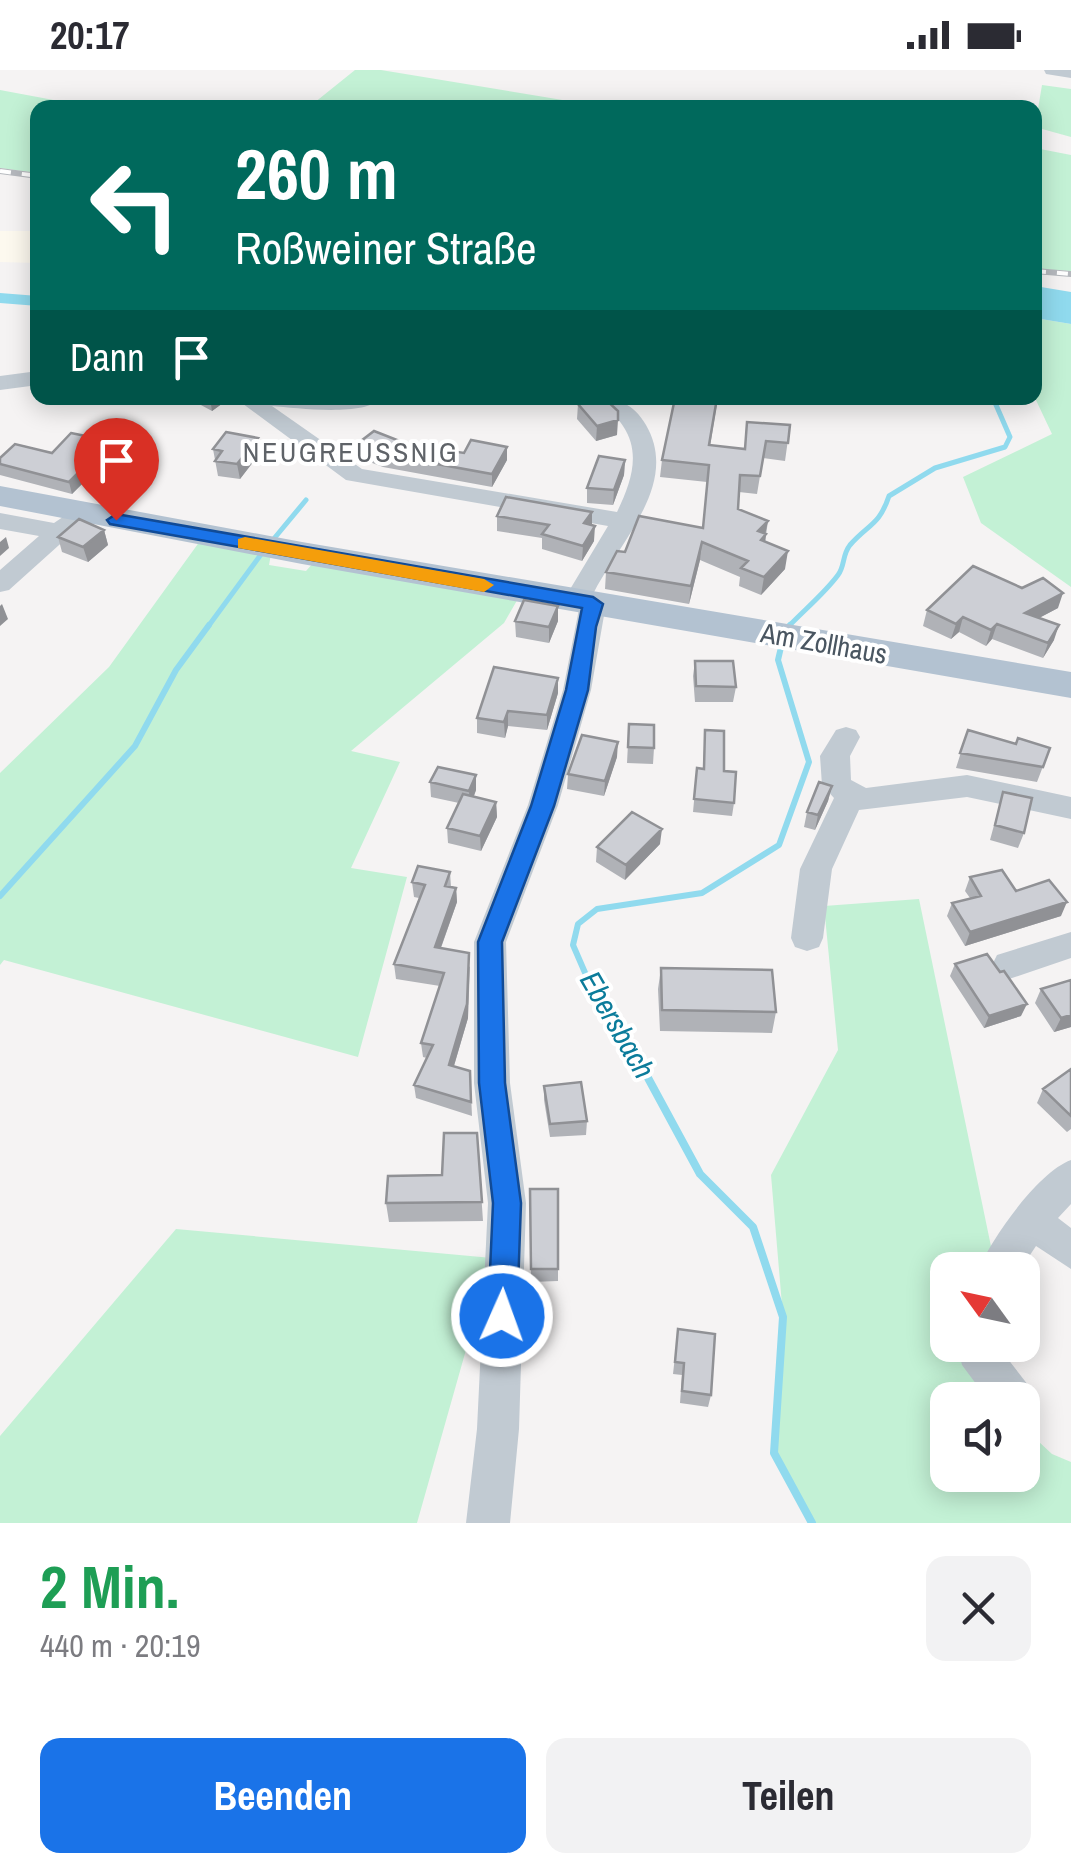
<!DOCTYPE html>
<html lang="de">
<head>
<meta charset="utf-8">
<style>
  body { margin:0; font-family:"Archivo Narrow",sans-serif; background:#f2f2f3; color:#2b2b33; height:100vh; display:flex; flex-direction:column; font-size:38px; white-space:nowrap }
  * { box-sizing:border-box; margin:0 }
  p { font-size:32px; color:#7c7c81 }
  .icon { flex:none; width:55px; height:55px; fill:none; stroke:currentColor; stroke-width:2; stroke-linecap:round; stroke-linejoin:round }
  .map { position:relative; height:1453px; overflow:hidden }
  .drawer { display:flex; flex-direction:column; background:#fff; flex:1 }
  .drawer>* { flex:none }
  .guide { position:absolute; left:30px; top:30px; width:1012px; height:305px; border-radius:20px; box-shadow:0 5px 25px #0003; background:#00695c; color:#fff; overflow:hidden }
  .needle { width:65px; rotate:303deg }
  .fabs { position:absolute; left:930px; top:1182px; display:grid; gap:20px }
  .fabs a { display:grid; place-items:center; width:110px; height:110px; border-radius:20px; background:#fff; box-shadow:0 5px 25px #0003; font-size:50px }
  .pin { position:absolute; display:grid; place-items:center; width:85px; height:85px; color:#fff; margin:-102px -42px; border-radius:50% 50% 50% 0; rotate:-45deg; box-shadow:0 0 10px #0007 }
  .pin .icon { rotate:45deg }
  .me { position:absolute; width:110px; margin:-55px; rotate:2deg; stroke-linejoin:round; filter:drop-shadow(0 0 8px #0008) }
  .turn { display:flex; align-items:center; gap:35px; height:210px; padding:0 40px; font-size:45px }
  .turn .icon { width:130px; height:130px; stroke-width:2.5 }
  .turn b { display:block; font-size:70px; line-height:85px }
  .then { display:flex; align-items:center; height:95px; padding:0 40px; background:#0003; gap:20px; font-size:38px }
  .round { display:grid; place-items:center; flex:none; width:105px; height:105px; border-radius:20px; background:#f2f2f3 }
  .summary { display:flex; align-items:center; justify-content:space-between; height:170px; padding:0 40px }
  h1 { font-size:60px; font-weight:700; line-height:75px; color:#1e9e55 }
  .primary-button { display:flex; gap:20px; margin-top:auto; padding:20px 40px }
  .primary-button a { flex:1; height:115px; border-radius:20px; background:#1a73e8; color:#fff; font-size:40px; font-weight:700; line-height:115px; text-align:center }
  .primary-button a+a { background:#f2f2f3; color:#2b2b33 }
  .status { display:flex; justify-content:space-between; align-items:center; height:70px; padding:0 50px; background:#fff; direction:ltr }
  .status svg { height:28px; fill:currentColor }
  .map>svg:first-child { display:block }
  .commercial { fill:#fdf9ef }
  .green { fill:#c3f1d5 }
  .water { fill:#90daee }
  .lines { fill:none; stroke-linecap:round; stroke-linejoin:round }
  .stream-far2 { stroke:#90daee; stroke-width:5 }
  .stream-far1 { stroke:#90daee; stroke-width:6 }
  .stream { stroke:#90daee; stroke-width:8 }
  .canal { fill:#90daee; fill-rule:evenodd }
  .minor { fill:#c1cad2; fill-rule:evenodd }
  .major { fill:#b3c2d1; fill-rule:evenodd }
  .rail-casing { stroke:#b5b8bd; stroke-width:6 }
  .rail { stroke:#fff; stroke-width:4; stroke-dasharray:11; stroke-linecap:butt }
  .wall { fill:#b0b2b7 }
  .shaded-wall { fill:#909195 }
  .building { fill:#cdcfd5; stroke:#909195; stroke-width:2.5 }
  .route { fill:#1a73e8; stroke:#114b97; stroke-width:2.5 }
  .slow { fill:#f59e0b }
  .labels { text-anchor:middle; stroke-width:8; stroke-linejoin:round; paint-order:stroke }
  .far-quarter-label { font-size:28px; letter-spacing:2.5px; fill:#5f6368; stroke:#fff }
  .street-label { font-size:28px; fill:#4a5661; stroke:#fff }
  .water-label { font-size:30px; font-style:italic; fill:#0c7c9b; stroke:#fff }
</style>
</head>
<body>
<div class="status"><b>20:17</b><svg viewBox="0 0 49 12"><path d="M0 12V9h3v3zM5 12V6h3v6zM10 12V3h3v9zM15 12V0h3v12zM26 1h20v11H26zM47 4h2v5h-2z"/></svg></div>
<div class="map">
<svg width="1071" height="1453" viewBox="0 0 1071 1453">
  <rect width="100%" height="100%" fill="#f5f3f3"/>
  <!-- commercial -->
  <path class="commercial" d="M0 161H37V193L0 192Z"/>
  <!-- green -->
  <path class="green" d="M355 0H381L605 37H309Z
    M1042 15 1071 19V67L1035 57Z
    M0 20 91 37 38 38 37 103 0 98Z
    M1035 78 1071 85V201L1035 199Z
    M1035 248 1071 254V517L981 453 963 407 1052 364 1035 328Z
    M200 471 271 484 269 495 306 501 314 492 519 527 504 553 351 681 400 692 351 798 407 807 358 987 4 890 0 895V703L109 597Z
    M919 829 993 1186 985 1200H948V1275H964L999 1330H948V1405H1022L1023 1357 1052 1384 1071 1392V1453H812L774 1383 783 1247 771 1105 838 980 824 836Z
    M176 1159 492 1188 417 1453H0V1366Z"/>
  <!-- water -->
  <path class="water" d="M1035 216 1071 222V254L1035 248Z"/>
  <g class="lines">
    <!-- stream-far2 -->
    <path class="stream-far2" d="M272 471 306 430
      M207 558 262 483
      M787 558C804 540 824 524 838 505 845 496 842 485 850 475 868 454 879 456 889 426L935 398 1005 377 1010 367 993 328"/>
    <!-- stream-far1 -->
    <path class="stream-far1" d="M784 561 790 555
      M0 826 135 676 176 600 209 555
      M613 953 599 935 573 875 578 854 597 839 702 823 779 775 809 692 778 590 782 573"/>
    <!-- stream -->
    <path class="stream" d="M611 950 628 971 700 1104 753 1157 783 1247 774 1383 812 1453"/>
    <!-- canal -->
    <path class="canal" d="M0 223 38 226V236L0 233Z"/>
    <!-- minor -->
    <path class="minor" d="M1044 0H1071V8L1046 4Z
      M38 301V315L0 320V306Z
      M235 328H381C366 347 296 338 272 336L362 399 617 442C630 415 642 384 623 356 616 344 601 338 594 328 618 328 633 333 646 355 681 415 617 474 592 526L602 528 606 534 591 620 558 735 506 872 510 1013 526 1133 519 1359 510 1453H466L477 1359 488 1133 474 1013V872L528 735 563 620 579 539 567 537 563 531 608 456 346 410Z
      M79 436 91 444 88 449 9 520 0 522V500L39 466 0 459V443L54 453Z
      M846 657 856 660 860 667 850 686 851 710 866 718 967 705 1071 727V749L967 727 859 740 832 799 823 868 819 877 807 881 795 877 791 868 800 799 834 728 822 715 820 686 836 660Z
      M1071 862V888L1009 909 997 905 992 895 997 885Z
      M1071 1090V1134L1058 1148 1071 1158V1199L1036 1176 1020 1200H978C992 1168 1038 1102 1071 1090Z
      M957 1275H997L1028 1315 1034 1330 1028 1345 1022 1347V1330H988L962 1295Z"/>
    <!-- major -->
    <path class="major" d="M0 416 302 472 1071 602V628L302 494 0 436Z"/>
    <!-- rail casing -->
    <g class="rail-casing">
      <path id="rail" d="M0 101 38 106
        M1035 201 1071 204"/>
    </g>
    <!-- rail -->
    <use href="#rail" class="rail"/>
  </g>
  <!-- wall -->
  <path class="wall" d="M188 328H230L212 341Z
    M477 328H524V330L479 334Z
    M525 328H563V329L526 332Z
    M718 328 710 376 745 379 747 352 790 355 785 391 763 388 757 424 739 422 738 439 768 451 765 472 785 499 761 525 739 516 740 507 700 490 689 534 605 519 606 502 625 482 703 458 707 412 660 407 662 390Z
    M578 334 617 365 596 371 577 349Z
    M357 374 435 385 464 383 507 377V390L492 417 383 397 359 388Z
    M213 379 260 383 240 409 218 406Z
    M52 383H113L72 424 0 405V388Z
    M625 390 624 405 613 435 587 433V418Z
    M497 446 592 456 594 471 582 491 542 479V468L497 461Z
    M104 460 108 475 88 492 62 482 58 467Z
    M558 536V551L549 573 516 567 515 551Z
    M1058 538 1039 548 1054 570 1043 588 992 569 986 576 959 562 951 569 923 556 927 540Z
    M695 591 736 617 733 632H695L693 606Z
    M558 608V623L547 660 508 656 505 668 477 663V648Z
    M629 654 654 678 653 694 627 693Z
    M705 660 724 701 734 733 732 746 693 742 697 698 703 699Z
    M968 660 1016 674 1050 678 1037 712 956 698Z
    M617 687 604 726 567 719 568 704Z
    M430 712 476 720 474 726 496 732 497 747 481 781 448 773 447 758 459 733 431 727Z
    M832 716 828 731 815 760 804 757 807 742Z
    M1003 722 1024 763 1018 778 990 770Z
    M660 774 625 810 596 792 597 777Z
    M450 802 451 817 456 818 457 832 441 878 470 897 468 948 454 996 470 1001 472 1046 416 1028 414 1015 427 988 423 987 421 973 440 916 396 909 394 894 419 828 414 827 412 812Z
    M970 807 1016 821 1061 846 965 876 947 846 952 833 970 828 965 821Z
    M955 894 1021 946 984 958 950 906Z
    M661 898 776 942 772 963 660 961 658 919Z
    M1041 919 1071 957 1054 962 1035 933Z
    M1071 999V1059L1067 1062 1037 1033 1043 1019Z
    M544 1016 587 1051 586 1065 550 1067 544 1030Z
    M477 1063 483 1151 389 1152 386 1133 442 1105Z
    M530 1119H558V1211L531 1212Z
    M678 1259 711 1325 708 1337 680 1333 682 1305 673 1304Z"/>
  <!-- shaded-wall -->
  <path class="shaded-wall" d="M210 328H230L212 341Z
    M618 350 617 365 596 371 597 356Z
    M258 368 260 383 240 409 237 394Z
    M110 371 113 383 72 424 69 412Z
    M507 377V390L492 417V404Z
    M625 390 624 405 613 435 614 420Z
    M592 442V457L584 453Z
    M768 451 765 465 766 464 764 482 758 461Z
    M595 456 594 471 582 491 583 476Z
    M104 460 108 475 88 492 83 477Z
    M6 467 9 478 0 486V472Z
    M702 472 700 490 689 534 691 516Z
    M788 481 785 499 761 525 764 507Z
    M1063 523 1058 538 1020 558 1025 543Z
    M2 534 8 549 0 556V536Z
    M558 536V551L549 573V557Z
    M963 547 959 562 951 569 956 554Z
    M997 554 992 569 986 576 991 560Z
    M1059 555 1054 570 1043 588 1048 573Z
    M558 608V623L547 660V645Z
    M508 641V656L505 668 504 652Z
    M618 672 617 687 604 726 605 711Z
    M476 705V720L470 736 469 721Z
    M832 716 828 731 815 760 818 745Z
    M496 732 497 747 481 781 480 766Z
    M662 759 660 774 625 810 626 795Z
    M456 818 457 832 436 891 435 877Z
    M1067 832 1061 846 965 876 970 862Z
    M469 883 468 948 450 1009 449 995Z
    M1027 934 1021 946 984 958 989 946Z
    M1071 945V957L1054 962 1061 948Z"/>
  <!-- building -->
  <path class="building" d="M604 328 618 341V350L597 356 578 334Z
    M675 328H717L709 375 745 379 747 352 790 355 788 373 766 371 760 406 740 405 738 439 768 451 758 461 766 464 761 470 788 481 764 507 741 498 748 491 702 472 691 516 606 502 617 481 625 482 639 446 703 458 709 395 662 390Z
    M374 361 435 385 438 379 464 383 471 370 507 377 492 404 382 384 357 374Z
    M226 362 258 368 237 394 215 391 222 381 213 379Z
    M71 363 110 371 69 412 0 394V388L15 374 52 383Z
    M599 386 625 390 614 420 587 418Z
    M506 427 592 442 584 453 595 456 583 476 542 464 549 455 497 446Z
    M79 449 104 460 83 477 58 467Z
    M973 496 1022 518 1043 508 1063 523 1025 543 1059 555 1048 573 997 554 991 560 963 547 956 554 927 540Z
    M524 530 558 536 549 557 515 551Z
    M695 591H733L736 617 696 616Z
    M494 597 558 608 547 645 508 641 504 652 477 648Z
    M629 654 654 655V678L628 677Z
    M705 660 724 661V701L736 702 734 733 694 729 697 698 704 699Z
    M968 660 1016 674 1018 668 1050 678 1043 697 960 683Z
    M582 665 618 672 605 711 568 704Z
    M438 697 476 705 469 721 430 712Z
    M819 712 832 716 818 745 807 742Z
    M1003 722 1032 728 1024 763 995 755Z
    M463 724 496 732 480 766 447 758Z
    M632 742 662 759 626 795 597 777Z
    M418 796 450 802 445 816 456 818 435 877 469 883 467 934 449 995 470 1001 471 1032 414 1015 433 975 421 973 444 903 394 894 425 815 412 812Z
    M1002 800 1016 821 1049 810 1067 832 970 862 952 833 981 826 970 807Z
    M987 884 1000 902 1004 901 1027 934 989 946 955 894Z
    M661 898 772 900 776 942 662 940Z
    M1071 910V945L1061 948 1041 919Z
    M1071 999V1046L1043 1019Z
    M581 1012 587 1051 550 1054 544 1016Z
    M444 1063H477L482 1132 386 1133 388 1106 442 1105Z
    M530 1119H558V1199H531Z
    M678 1259 715 1264 711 1325 682 1321 684 1293 675 1292Z"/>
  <!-- route -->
  <path class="route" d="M116 444 593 527 603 534 596 557 588 620 554 736 502 872 505 1013 521 1133 517 1246 513 1256 502 1261 492 1256 488 1246 493 1133 479 1013 478 872 531 736 566 620 582 538 110 454 107 450Z"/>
  <!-- slow -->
  <path class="slow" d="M245 467 484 509 494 515 484 522 238 478V469Z"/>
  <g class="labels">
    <!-- far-quarter labels -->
    <g class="far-quarter-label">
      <text x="351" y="392">NEUGREUSSNIG</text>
    </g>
    <!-- street labels -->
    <g class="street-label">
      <text transform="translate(824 573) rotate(10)" y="10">Am Zollhaus</text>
    </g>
    <!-- water labels -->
    <g class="water-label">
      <text transform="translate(617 955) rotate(60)" y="10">Ebersbach</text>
    </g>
  </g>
</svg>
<div class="fabs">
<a><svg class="needle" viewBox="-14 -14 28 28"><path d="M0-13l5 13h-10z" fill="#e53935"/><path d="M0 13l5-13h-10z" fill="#7c7c81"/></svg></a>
<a><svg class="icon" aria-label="sound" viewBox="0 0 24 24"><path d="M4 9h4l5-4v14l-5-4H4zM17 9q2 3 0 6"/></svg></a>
</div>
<div class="pin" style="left:116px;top:450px;background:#d93025"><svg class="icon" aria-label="arrive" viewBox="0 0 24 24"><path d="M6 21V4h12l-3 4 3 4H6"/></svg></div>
<svg class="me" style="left:502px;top:1246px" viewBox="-20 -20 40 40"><circle r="17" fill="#1a73e8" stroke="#fff" stroke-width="3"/><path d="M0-11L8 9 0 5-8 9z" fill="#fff"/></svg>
<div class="guide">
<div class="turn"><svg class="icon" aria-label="left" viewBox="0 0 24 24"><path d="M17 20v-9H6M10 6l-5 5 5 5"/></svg><div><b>260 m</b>Roßweiner Straße</div></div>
<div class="then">Dann<svg class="icon" aria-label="arrive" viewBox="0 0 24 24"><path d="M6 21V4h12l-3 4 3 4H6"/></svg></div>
</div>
</div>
<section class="drawer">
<div class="summary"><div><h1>2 Min.</h1><p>440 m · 20:19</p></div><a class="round"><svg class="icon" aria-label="close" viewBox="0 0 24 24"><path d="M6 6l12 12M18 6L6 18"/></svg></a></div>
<div class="primary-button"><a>Beenden</a><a>Teilen</a></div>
</section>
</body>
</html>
